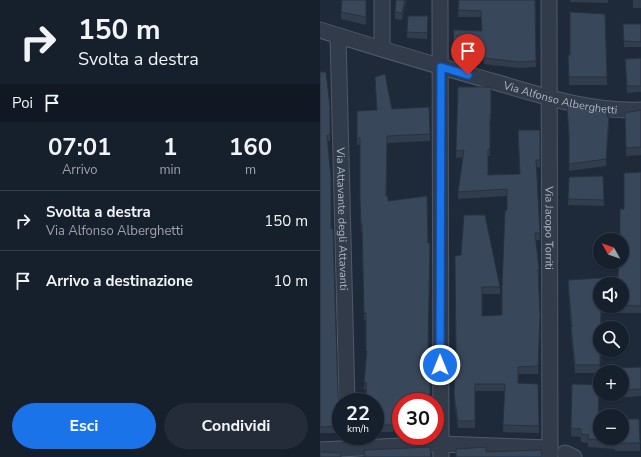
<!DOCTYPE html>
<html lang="it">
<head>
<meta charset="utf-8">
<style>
  body { margin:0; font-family:"Nunito Sans",sans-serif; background:#232c38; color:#f1f3f6; height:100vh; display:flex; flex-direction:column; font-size:15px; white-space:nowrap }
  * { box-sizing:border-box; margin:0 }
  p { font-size:13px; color:#9ea2a9 }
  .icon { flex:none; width:22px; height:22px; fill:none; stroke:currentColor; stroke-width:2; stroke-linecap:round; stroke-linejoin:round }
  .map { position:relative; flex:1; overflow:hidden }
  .side { display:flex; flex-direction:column; background:#161f2c; width:320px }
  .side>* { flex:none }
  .hud { background:#161f2c; color:#f1f3f6; overflow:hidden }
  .needle { width:26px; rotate:310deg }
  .controls { position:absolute; left:273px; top:233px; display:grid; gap:8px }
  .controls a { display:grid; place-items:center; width:36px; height:36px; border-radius:50%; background:#161f2c; box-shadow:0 1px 3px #0004,0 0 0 1px #353d48; font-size:20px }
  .speed { position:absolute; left:12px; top:393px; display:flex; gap:8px; font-size:20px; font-weight:700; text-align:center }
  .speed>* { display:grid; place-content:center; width:52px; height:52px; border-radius:50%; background:#161f2c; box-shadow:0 1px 3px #0004,0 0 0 1px #353d48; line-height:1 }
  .speed small { font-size:10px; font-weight:400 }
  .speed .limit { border:6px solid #d22; background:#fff; color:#111 }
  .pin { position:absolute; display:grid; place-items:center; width:34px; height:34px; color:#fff; margin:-41px -17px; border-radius:50% 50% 50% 0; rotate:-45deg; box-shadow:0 0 4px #0007 }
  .pin .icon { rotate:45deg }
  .me { position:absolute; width:44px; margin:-22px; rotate:0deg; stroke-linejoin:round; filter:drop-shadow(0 0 3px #0008) }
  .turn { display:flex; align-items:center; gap:14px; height:84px; padding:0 12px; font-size:18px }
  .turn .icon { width:52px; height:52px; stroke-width:2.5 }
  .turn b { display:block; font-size:28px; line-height:34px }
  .then { display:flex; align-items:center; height:38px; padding:0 12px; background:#0003; gap:8px; font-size:15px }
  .eta { display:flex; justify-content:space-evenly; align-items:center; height:68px; text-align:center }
  .eta b { font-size:24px; font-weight:700; line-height:28px }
  .action { display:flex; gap:8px; margin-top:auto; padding:8px 12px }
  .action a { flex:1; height:46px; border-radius:24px; background:#1a73e8; color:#fff; font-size:16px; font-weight:700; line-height:46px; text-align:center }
  .action a+a { background:#232c38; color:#f1f3f6 }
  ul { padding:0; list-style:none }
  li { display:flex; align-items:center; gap:12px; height:60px; padding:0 12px; border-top:1px solid #353d48 }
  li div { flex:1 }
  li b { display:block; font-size:15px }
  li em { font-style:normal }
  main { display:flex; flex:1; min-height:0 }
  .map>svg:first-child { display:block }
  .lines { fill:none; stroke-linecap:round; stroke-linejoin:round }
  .minor-casing { stroke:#4f5968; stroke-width:17 }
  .minor { stroke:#323b4a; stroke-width:15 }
  .wall { fill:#313d4d; fill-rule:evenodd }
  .shaded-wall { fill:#28323f }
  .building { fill:#39475a; stroke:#28323f }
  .route-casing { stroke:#114b97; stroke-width:10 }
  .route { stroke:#1a73e8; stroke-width:7 }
  .labels { text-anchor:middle; stroke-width:4; stroke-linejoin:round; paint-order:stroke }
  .street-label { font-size:11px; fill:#acb6c7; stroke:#17202e }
</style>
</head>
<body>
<main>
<section class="side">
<div class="hud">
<div class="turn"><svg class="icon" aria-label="right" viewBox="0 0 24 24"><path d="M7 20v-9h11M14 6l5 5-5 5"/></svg><div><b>150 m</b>Svolta a destra</div></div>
<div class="then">Poi<svg class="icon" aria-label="arrive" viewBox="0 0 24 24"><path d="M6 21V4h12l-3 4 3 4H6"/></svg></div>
</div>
<div class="eta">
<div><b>07:01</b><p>Arrivo</p></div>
<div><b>1</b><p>min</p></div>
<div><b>160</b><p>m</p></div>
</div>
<ul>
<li><svg class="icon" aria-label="right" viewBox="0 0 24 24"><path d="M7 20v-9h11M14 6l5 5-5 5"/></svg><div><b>Svolta a destra</b><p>Via Alfonso Alberghetti</p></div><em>150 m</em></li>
<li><svg class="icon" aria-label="arrive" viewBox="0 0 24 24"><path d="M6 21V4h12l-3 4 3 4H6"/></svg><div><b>Arrivo a destinazione</b></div><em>10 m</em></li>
</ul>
<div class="action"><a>Esci</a><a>Condividi</a></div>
</section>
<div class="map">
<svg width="321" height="457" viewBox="0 0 321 457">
  <rect width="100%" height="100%" fill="#1e293a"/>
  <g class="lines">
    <!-- minor casing -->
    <g class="minor-casing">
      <g id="minor">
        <path d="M62 0V49"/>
        <path d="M120 0 121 457"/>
        <path id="s1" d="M229 0 230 457"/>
        <path id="s2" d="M0 30C58 48 117 66 175 82 223 96 271 112 321 110"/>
        <path id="s3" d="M18 36 27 402"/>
        <path d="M0 450 120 444 230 448"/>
        <path d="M245 453 254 457"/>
      </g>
    </g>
    <!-- minor -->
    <use href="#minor" class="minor"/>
  </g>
  <!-- wall -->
  <path class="wall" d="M46 0V25L21 19V12Z
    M76 0H87L82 20 75 19V12Z
    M139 0H215L216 67 199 68 164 64V60L133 57 134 30 162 31 161 17H138Z
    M250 0H288V3L250 2Z
    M313 0H321V8H313Z
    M108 22 107 39 87 38V32Z
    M303 24H321V47H304Z
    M248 55 287 77V85H249Z
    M321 58V92L307 93 305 59Z
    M0 72 10 107V141H8L18 396 20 401V433H0Z
    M55 77 72 109 110 134V141L67 143 66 196 68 201 81 402V429L73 430V432H55V402L46 389H44L46 358V320H44L42 232H41L40 198V145H37V111L57 110Z
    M138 87H171V121H170V156H168V175L200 174 198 130H220V167H217L220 240H216L219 269V276H218L220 322 218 374H198V383L219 426V433L183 432 185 391H155V428H138L134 401 136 349 135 256 180 287V294H162V316L182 315 187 210V196L138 199V192L143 157 136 158Z
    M247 105 287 117 289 123 286 166 249 171V141Z
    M321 110V155L306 156 305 113Z
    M321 172V313H281L280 373H255L251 335V327L248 288V280L298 277 304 209ZM302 284V306H280Z
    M283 176 284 206 248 205 249 177Z
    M321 367V396L298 398 297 394H302V372H295V368Z
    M252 384 279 419 320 443V451H295V449L268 447V443L261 442V437L251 436Z"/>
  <!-- shaded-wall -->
  <path class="shaded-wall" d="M85 0H87L82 20V13Z
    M289 116V123L286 166V159Z"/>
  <!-- building -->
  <path class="building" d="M22 0H46V17L21 12Z
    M76 0H85L82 13 75 12Z
    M139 0H215L216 61 199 62 164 58V53L133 51 134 30 162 31 161 11 138 10Z
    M250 12 285 14 287 77H249L248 55H250Z
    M88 16H108L107 33 87 32Z
    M303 24H321V42L304 41Z
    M321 58V86H307L305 59Z
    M0 72H6L10 107V135H7L11 178V229H13L18 396 20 401V426L0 427Z
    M65 74 72 109 109 107 110 134 67 136 66 196H68V201L107 196 108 243H110L108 348H110V402H81V422H73V425H55V402H47L46 382H44L47 351H46V313H44L42 224H41L40 198V138H37V111L57 110 55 77Z
    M138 87H171V114H170V149H168V175L200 174 198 130H220V160H216L220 233H215L219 269H218L220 315 218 366 198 367V383L218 384 219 426 183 425 185 384H155V421H138L134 394 136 348 135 256 141 255 144 215H165L180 287H162V316L182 315V287L185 210H187V189L138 192 144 150 136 151Z
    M247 105 287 112V117L289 116 286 159 249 164V135Z
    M321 110V147L306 148 305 113Z
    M321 172V306L302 305V284H280V306H281L280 365H255L251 327H252L248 280 298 277 299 262H302V240H300V209H304V173Z
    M283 176 284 200 248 199 249 177Z
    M321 367V389L302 390V372H296L295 368Z
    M252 384 279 385 278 419H280V438H302V419H319L320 443H295V441L268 439 269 435 261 434V429L251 428Z
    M110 447 111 457H45L44 450Z
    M166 447V452L221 450 222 457H136V449Z
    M0 452 20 453 21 457H0Z"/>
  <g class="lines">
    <!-- route casing -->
    <g class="route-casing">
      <path id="route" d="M120 365 121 67 148 75"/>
    </g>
    <!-- route -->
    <use href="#route" class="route"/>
  </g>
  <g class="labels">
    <!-- street labels -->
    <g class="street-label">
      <text dy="4" stroke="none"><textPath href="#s2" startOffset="250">Via Alfonso Alberghetti</textPath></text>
      <text dy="4" stroke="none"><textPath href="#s3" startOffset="183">Via Attavante degli Attavanti</textPath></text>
      <text dy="4" stroke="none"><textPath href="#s1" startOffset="228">Via Jacopo Torriti</textPath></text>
    </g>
  </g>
</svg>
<div class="controls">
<a><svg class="needle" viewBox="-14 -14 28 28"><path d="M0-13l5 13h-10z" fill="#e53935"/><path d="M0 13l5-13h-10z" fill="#9ea2a9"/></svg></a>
<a><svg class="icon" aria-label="sound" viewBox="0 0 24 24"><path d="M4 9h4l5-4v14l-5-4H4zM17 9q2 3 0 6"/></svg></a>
<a><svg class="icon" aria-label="search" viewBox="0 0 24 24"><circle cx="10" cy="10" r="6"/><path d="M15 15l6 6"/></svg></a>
<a>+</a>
<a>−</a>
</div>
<div class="speed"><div>22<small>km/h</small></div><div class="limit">30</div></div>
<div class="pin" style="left:148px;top:75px;background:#d93025"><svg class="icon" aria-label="arrive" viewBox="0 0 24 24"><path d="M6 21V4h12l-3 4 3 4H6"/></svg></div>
<svg class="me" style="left:120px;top:365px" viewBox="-20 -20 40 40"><circle r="17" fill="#1a73e8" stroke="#fff" stroke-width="3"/><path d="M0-11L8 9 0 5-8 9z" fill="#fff"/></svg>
</div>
</main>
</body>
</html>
